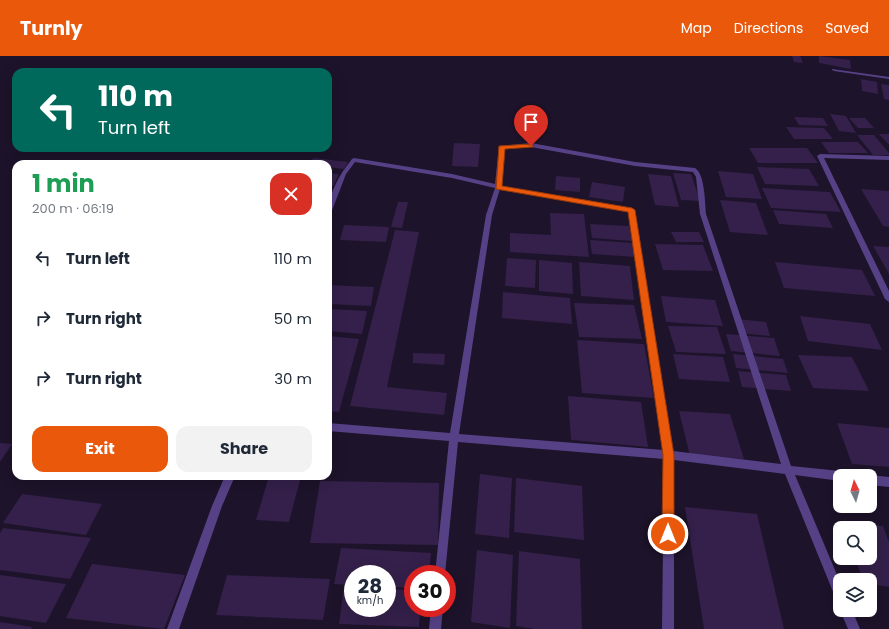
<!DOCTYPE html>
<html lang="en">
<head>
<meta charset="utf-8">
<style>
  body { margin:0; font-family:Poppins,sans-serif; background:#f2f2f3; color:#1f2937; height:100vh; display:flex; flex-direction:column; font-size:15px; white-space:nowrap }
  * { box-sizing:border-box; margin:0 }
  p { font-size:13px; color:#747a83 }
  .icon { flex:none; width:22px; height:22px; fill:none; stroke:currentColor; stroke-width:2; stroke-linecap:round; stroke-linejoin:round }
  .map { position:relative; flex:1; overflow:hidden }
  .sheet { position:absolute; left:12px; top:104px; width:320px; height:320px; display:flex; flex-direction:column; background:#fff; border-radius:12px; box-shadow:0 4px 16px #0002 }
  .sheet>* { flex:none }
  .banner { position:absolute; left:12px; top:12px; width:320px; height:84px; border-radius:12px; box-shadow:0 4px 16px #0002; background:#00695c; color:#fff; overflow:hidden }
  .needle { width:26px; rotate:355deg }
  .tools { position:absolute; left:833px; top:413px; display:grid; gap:8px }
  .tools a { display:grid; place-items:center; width:44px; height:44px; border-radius:8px; background:#fff; box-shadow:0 4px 16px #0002; font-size:20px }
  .speed { position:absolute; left:344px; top:509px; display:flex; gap:8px; font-size:20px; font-weight:700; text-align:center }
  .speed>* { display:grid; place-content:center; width:52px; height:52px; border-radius:50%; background:#fff; box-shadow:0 4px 16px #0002; line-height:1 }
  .speed small { font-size:10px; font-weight:400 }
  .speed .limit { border:6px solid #d22; background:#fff; color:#111 }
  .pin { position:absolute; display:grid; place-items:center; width:34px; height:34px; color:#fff; margin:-41px -17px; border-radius:50% 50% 50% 0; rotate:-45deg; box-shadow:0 0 4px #0007 }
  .pin .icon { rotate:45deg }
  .me { position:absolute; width:44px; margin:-22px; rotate:0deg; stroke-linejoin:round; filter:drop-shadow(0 0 3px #0008) }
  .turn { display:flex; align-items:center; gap:14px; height:84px; padding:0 20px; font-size:18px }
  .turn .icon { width:52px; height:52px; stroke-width:2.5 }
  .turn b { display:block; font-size:28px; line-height:34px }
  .round { display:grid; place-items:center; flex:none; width:42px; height:42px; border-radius:12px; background:#f2f2f3 }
  .head { display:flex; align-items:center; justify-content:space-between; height:68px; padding:0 20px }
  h1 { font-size:24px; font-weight:700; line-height:30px; color:#1e9e55 }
  .cta { display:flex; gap:8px; margin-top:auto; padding:8px 20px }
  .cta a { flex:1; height:46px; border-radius:12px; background:#ea580c; color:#fff; font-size:16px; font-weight:700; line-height:46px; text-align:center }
  .cta a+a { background:#f2f2f3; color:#1f2937 }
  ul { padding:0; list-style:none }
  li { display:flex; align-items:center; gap:12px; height:60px; padding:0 20px }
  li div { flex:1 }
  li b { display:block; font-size:15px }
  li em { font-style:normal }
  header { display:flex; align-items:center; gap:24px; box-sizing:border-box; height:56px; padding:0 20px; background:#ea580c; color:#fff }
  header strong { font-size:19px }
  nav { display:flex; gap:22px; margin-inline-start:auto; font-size:14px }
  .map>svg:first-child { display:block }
  .building { fill:#34204a }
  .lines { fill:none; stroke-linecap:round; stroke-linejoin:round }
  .street { fill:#564186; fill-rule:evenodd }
  .route { fill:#ea580c; stroke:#983908 }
</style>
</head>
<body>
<header>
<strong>Turnly</strong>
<nav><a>Map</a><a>Directions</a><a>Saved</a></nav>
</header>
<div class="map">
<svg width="889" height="573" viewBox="0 0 889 573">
  <rect width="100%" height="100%" fill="#1d132a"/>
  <!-- building -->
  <path class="building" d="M792 0H800L803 7 794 6Z
    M819 0 850 4 851 13 819 7Z
    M861 23 877 26 878 38 862 35Z
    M881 28 889 29V44L884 43Z
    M830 58 846 60 856 77 839 75Z
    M794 61 823 62 828 70 799 69Z
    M849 62H865L874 72H858Z
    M786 71 824 72 833 83H794Z
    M879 78H889V89Z
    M857 79H874L889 97V99H873Z
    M821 86H858L868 97H829Z
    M454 87 480 88 478 111 452 110Z
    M749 92H807L818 107H758Z
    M313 102 348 106 344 113 328 111V108H310Z
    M757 111 809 113 819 130 765 128Z
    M718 115 753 118 762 143 726 141Z
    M328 117 339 118 333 130 328 129Z
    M673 117 691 118 700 145 681 144Z
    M648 118 671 120 679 151 655 149Z
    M556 120 580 122V136L555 134Z
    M592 126 625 131 623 146 589 141Z
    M762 132 830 136 841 156 771 152Z
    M861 133 889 135V171L883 170Z
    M720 144 756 147 768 179 730 176Z
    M398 146H408L402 172 391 171Z
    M773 154 826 158 833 172 779 168Z
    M550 157 584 158 589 201 510 196V177L551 179Z
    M590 168 629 170 632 185 592 182Z
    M344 169 389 171 386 186 340 184Z
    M395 174 419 176 387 331 447 337 444 359 350 350Z
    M671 176H699L704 186H676Z
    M590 184 633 187 635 201 592 198Z
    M655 188 703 189 713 215 663 214Z
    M873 190 889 191V218Z
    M507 202 536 204 535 232 505 230Z
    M539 204 572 207 573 238 539 235Z
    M579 206 630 210 634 244 581 240Z
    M775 206 862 214 875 240 784 232Z
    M328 229 374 231 371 250 328 248Z
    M503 236 570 242 572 268 502 262Z
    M661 240 715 244 723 270 666 266Z
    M574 247 634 249 642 283 579 281Z
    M328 253 367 255 362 278 328 275Z
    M800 260 870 268 882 294 808 285Z
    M736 263 766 266 770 280 740 277Z
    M668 270 717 271 726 298 676 296Z
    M726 278 774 282 780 300 731 295Z
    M328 280 359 283 339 356 328 355Z
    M577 284 644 288 654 342 582 337Z
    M413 297 445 298 444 309 413 307Z
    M673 298 723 301 730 326 679 323Z
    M733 298 783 303 788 317 736 312Z
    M798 299 852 301 869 335 813 332Z
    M738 315 786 319 791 335 742 331Z
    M568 340 641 346 648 391 571 384Z
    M679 355 730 358 744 403 690 400Z
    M837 367 889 372V411L852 408Z
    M0 387 12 388 0 406Z
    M480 418 512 422 509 482 475 478Z
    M269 420H301L289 466 256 464Z
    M516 422 582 430 584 484 514 476Z
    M320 425 439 427 438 489 310 487Z
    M22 438 102 448 86 479 3 467Z
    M685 451 757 458 784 573H704Z
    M843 466 883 470 889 486V531L870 528V524H863L855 502H870V472H845Z
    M3 472 91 482 70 523 0 514V477Z
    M341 492 431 497 429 518H413V532L387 531V518H353V529L334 528Z
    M477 494 513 499 510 572 471 566Z
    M519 495 580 503 582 573H535L516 570Z
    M92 508 185 519 164 573 66 562Z
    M0 519 66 528 46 567 0 560Z
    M227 519 330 523 323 564 216 559Z
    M344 531 353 532V552H387V533L413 534V552H420L419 571 339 568Z
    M0 566 32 571 31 573H0Z"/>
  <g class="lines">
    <!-- street -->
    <path class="street" d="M832 13 889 21V23L834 15 832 14Z
      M531 87 635 106 695 112C705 118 705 147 706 158L791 410 840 415 843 417 845 420H840V425L795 419 840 526V544L836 543 785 418 674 404V573H662L664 403 458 386 445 518H435L449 385 328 375V367L450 377 486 159 495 132 452 122 355 106 346 118 331 157 328 159C328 138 339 119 352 103L354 102 452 118 495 128 499 90ZM531 91 635 110 693 116 696 121 700 158 781 408 673 395 635 154 632 152 501 130 504 93ZM500 133 629 156 664 394 459 378 492 159Z
      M820 98 889 100V104L824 102 889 235V246L885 243 817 100Z
      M870 419 889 421V431L870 429V420H868Z
      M225 420H235L222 450 179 573H167L212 450Z
      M431 552H443L441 573H429Z
      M840 554H852L860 573H848Z"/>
  </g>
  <!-- route -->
  <path class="route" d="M531 88 534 90 533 91 505 93 502 130 632 152 635 154 674 399V478L672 482 668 484 664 482 662 478 663 399 628 156 496 133 499 90Z"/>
</svg>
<div class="tools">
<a><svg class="needle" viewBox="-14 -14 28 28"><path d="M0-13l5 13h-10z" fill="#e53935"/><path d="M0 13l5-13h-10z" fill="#747a83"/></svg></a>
<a><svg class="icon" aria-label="search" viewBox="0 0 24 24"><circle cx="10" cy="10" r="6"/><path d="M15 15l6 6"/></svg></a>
<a><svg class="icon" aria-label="layers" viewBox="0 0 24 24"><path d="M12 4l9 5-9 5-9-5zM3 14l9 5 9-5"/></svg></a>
</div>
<div class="speed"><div>28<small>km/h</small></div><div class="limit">30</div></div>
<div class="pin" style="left:531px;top:90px;background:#d93025"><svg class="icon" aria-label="arrive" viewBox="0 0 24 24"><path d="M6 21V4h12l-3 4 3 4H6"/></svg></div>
<svg class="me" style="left:668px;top:478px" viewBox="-20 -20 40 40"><circle r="17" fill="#ea580c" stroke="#fff" stroke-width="3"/><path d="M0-11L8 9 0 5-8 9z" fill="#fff"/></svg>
<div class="banner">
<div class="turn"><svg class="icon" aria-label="left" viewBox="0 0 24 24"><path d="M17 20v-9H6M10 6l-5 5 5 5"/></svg><div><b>110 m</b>Turn left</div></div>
</div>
<section class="sheet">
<div class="head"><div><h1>1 min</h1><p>200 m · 06:19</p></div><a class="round" style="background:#d93025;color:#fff"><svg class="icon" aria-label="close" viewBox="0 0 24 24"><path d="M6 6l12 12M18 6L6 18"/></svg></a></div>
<ul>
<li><svg class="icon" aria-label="left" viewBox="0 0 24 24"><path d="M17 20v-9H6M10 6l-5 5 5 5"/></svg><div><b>Turn left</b></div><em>110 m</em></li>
<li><svg class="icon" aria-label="right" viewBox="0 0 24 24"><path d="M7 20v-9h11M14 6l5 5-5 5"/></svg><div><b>Turn right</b></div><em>50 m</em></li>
<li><svg class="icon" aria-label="right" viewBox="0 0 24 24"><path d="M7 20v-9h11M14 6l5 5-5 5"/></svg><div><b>Turn right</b></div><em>30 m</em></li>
</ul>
<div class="cta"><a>Exit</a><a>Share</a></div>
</section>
</div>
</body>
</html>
